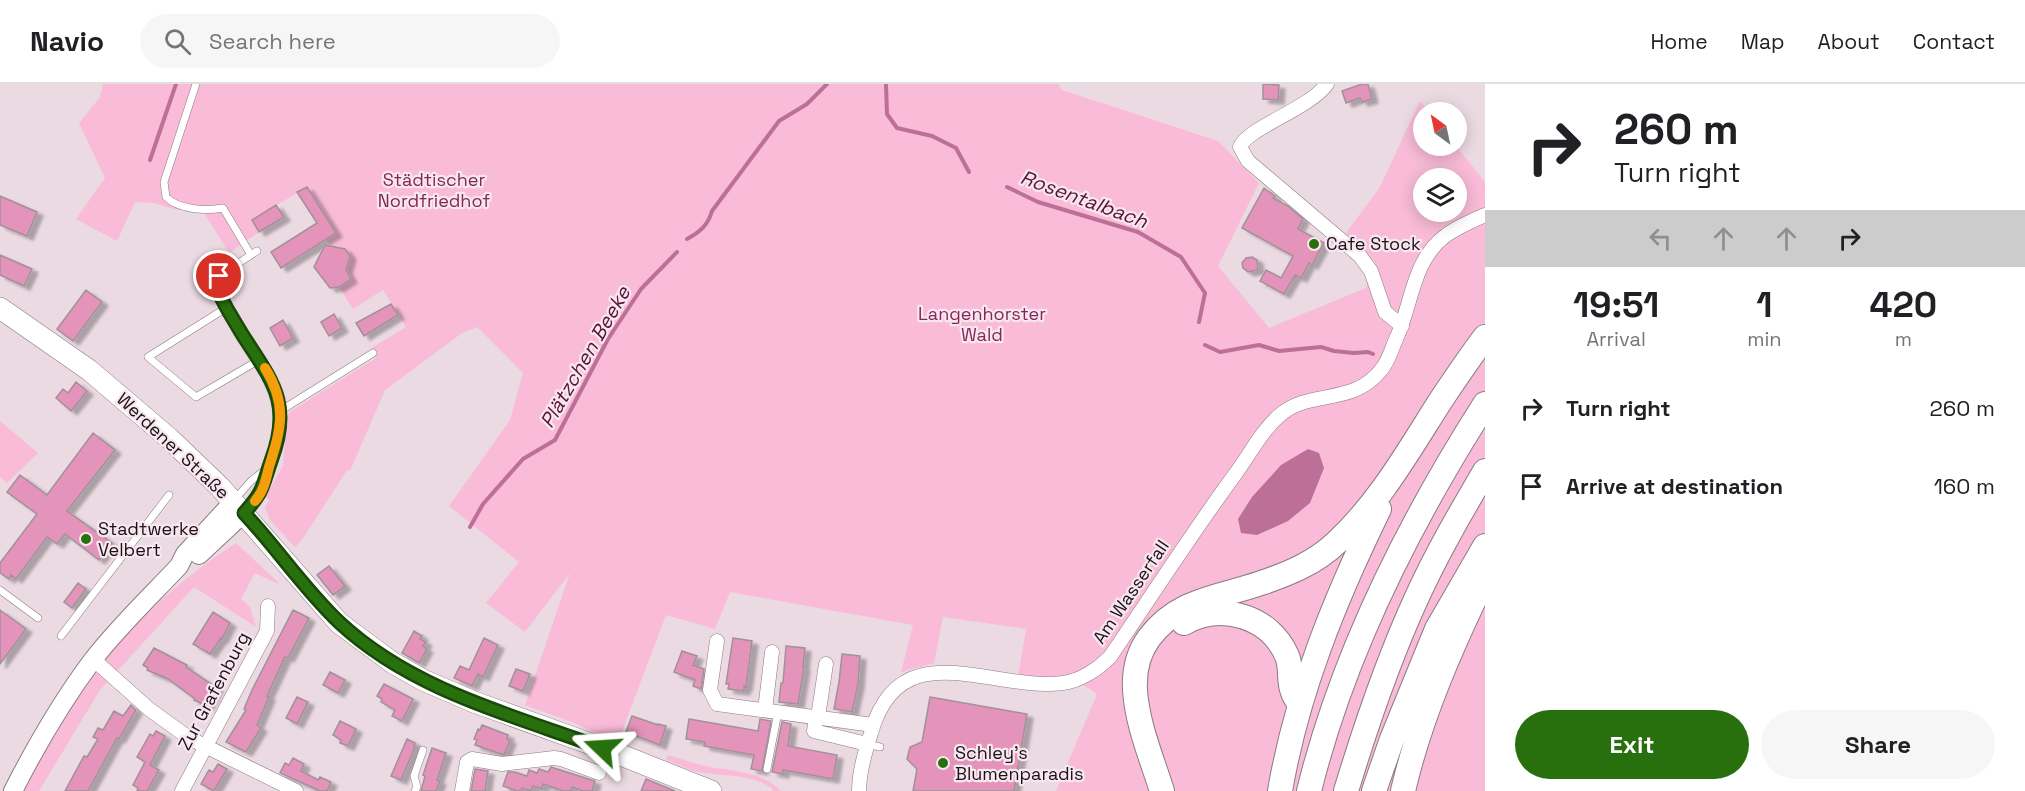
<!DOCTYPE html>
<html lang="en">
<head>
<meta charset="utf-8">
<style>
  body { margin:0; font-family:"Space Grotesk",sans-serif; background:#f6f6f6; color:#202124; height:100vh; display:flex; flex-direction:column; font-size:22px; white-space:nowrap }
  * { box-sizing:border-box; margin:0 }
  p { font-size:20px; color:#757577 }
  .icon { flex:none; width:33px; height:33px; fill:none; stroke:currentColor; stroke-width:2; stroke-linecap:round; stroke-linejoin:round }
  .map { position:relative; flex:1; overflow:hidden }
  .drawer { display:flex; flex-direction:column; background:#fff; width:540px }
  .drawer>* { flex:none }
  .top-card { background:#fff; color:#202124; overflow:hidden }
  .needle { width:39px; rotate:327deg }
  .controls { position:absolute; left:1413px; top:18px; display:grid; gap:12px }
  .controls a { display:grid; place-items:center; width:54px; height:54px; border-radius:50%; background:#fff; box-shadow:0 3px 15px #0003; font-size:30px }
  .pin { position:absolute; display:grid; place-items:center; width:51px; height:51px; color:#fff; margin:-26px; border:3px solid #fff; border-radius:50%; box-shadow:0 2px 6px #0007 }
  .me { position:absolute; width:66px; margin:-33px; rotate:290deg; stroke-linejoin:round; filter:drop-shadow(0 0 4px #0008) }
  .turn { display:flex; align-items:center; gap:21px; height:126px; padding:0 30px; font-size:27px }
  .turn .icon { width:78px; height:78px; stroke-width:2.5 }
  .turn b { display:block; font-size:42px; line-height:51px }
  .lanes { display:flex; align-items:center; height:57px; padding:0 30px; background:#0003; justify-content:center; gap:30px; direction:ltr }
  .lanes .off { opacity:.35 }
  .eta { display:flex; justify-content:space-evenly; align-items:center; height:102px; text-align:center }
  .eta b { font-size:36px; font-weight:700; line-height:42px }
  .button { display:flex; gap:12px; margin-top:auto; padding:12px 30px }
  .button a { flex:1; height:69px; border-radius:36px; background:#286f0d; color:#fff; font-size:24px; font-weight:700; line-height:69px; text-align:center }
  .button a+a { background:#f6f6f6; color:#202124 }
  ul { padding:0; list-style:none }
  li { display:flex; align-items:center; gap:18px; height:78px; padding:0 30px }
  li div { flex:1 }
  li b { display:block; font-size:22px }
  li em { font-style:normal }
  header { display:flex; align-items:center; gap:36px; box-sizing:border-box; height:84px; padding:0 30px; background:#fff; border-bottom:2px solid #e0e0e0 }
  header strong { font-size:28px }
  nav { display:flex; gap:33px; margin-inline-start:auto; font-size:21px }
  .search { width:420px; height:54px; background:#f6f6f6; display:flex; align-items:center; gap:15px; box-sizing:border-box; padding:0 21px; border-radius:33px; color:#757577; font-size:22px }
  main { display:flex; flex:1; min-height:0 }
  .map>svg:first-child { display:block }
  .green { fill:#f9bbd7; fill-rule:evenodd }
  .water { fill:#bd7097 }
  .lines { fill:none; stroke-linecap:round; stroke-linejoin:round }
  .stream { stroke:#bd7097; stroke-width:4 }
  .building { fill:#e493ba; stroke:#a19198; stroke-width:1.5; filter:url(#shadow) }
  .service-casing { stroke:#8a7b81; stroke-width:8 }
  .minor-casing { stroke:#8a7b81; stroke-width:15 }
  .secondary-casing { stroke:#8a7b81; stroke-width:20 }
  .primary-casing { stroke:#8a7b81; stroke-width:22 }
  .motorway-casing { stroke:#8a7b81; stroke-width:26 }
  .service { stroke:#fff; stroke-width:7 }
  .minor { stroke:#fff; stroke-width:14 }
  .secondary { stroke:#fff; stroke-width:18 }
  .primary { stroke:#fff; stroke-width:21 }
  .motorway { stroke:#fff; stroke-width:24 }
  .route-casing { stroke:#1a4808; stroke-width:15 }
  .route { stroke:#286f0d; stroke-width:10 }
  .slow { stroke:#f59e0b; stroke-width:10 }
  .poi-dot { fill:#286f0d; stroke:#f8e7ef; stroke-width:2 }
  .labels { text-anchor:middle; stroke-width:4.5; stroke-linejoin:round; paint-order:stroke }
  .park-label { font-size:18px; fill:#83265b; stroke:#f8e7ef }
  .poi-label { font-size:18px; fill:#181215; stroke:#f8e7ef; text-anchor:start }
  .street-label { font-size:18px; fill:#181215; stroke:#f8e7ef }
  .water-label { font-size:20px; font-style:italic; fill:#59123b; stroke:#f8e7ef }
</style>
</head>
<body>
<header>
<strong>Navio</strong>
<div class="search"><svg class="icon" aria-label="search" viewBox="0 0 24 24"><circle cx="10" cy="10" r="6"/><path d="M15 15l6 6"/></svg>Search here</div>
<nav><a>Home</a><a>Map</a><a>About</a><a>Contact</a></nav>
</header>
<main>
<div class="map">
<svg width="1485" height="707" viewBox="0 0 1485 707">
  <defs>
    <filter id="shadow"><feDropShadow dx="6" dy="4" stdDeviation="1.5" flood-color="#0004"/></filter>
  </defs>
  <rect width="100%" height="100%" fill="#ebdae2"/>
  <!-- green -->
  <path class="green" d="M103 0H1058L1062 6 1218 57 1259 99 1218 182 1269 244 1366 204 1374 177 1346 149 1380 103 1420 17 1429 28H1424V62H1456L1485 98V707H1056L1097 610 1068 591 1044 593H1018L1026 545 943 533 934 579 901 588 913 541 730 508 715 545 666 531 619 655 614 657 572 638 525 621 570 489 525 548 486 519 519 478 449 422 510 336 523 289 477 243 462 249 385 306 350 387 347 386 302 456 295 463 270 436 265 424 269 416 265 413 283 382 287 333 291 327 376 274 370 265 406 243 383 206 353 225 339 203 351 195 346 186 350 172 345 165 331 162 326 155 336 148 307 103 252 136 259 148 229 169 204 129 174 125 154 119 135 118 117 157 76 135 105 94 79 39 100 13ZM1424 94H1456V128H1424Z
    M0 337 38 369 7 399 0 393Z
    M236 459 279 499 278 500 255 489 241 515 250 523 256 543 194 503 100 606 39 707H23C37 683 49 658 64 635 106 564 167 503 236 459Z
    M668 671C679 674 690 678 701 681 729 688 759 685 781 707H772V704C749 689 723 693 698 688 687 685 677 680 666 676Z"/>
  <!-- water -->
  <path class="water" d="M1308 365 1319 369 1324 384 1310 419 1288 437 1257 451 1241 449 1238 435 1252 413 1281 381Z"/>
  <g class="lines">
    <!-- stream -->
    <path class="stream" d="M886 0 887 30 897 44 932 52 956 64 969 88
      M150 76 176 0
      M1007 103 1038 118 1138 148 1181 173 1205 209 1199 238
      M687 155C700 148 708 141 712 127L779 37 807 20 827 0
      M1205 261 1220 268 1259 261 1279 267 1321 263 1334 267 1354 269 1368 268 1373 270
      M470 443 483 420 523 375 555 356 608 255 641 205 677 168"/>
  </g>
  <!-- building -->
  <path class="building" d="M1263 0 1279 1 1278 16 1263 15Z
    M1362 0H1368L1372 15 1362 18 1360 14 1346 19 1342 7Z
    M307 103 336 149 281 184 271 168 317 139 297 108Z
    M1264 104 1275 112 1273 114 1288 122 1303 135 1298 145 1324 159 1312 181 1309 179 1301 194 1295 191 1284 210 1260 197 1266 186 1281 194 1293 172 1242 144Z
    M0 112 37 128 27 152 0 141Z
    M276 121 284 133 259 148 252 136Z
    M325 161 345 165 350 172 346 186 351 195 339 203 330 204 314 183Z
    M0 171 32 185 24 202 0 191Z
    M1252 173 1257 176 1258 186 1248 188 1243 184 1242 179 1246 174Z
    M86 206 102 218 73 257 57 245Z
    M391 220 398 231 364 252 356 239Z
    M334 230 342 244 329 252 321 238Z
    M283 236 293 254 280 262 270 244Z
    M76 298 87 307 71 327 56 314 63 305 68 309Z
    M93 349 115 366 67 427 112 459 99 476 65 450 57 460 47 453 16 495 11 491 9 495 0 489V479L37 430 7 408 20 391 47 411Z
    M329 482 345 502 333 511 317 491Z
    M78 499 86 505 72 524 64 518Z
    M0 526 26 545 0 580Z
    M293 526 309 534 288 574 285 573 267 612 269 613 257 641 261 644 246 668 226 658 246 626 244 625 252 606Z
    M213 528 230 539 222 555 221 554 210 570 193 560Z
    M414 547 422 552 420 555 426 558 423 562 427 565 419 579 402 569Z
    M484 554 498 561 483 593 478 590 472 602 454 594 460 582 469 586Z
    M733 554 752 557 746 603 744 602V607L728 605 729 600H726Z
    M786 562 805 564 803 583H804L798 620 779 618 781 599H783Z
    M154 564 187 581 186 583 217 604 207 622 194 616 195 615 168 595 147 586 148 584 143 581Z
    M682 567 697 572 693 581 704 585 701 605 693 602 695 596 674 588Z
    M842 570 860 572 858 600 852 628 834 625 839 598Z
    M516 585 530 590 523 607 509 602Z
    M330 588 345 596 338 609 323 601Z
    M384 600 413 615 402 637 392 632 395 626 381 618 382 615 377 612Z
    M297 613 308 618 297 640 286 634Z
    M930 613 1027 630 1014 707H913L917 685 907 675 910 663 922 658Z
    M131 621 136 626 119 655 117 654 88 707H65L84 672 87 673 98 655 93 653 98 644 103 646 114 627 123 632Z
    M632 632 658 641V640L666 642 660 661 626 648Z
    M689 635 758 647 760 635 771 637 762 687 751 685 754 671 704 662 705 658 686 655Z
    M340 637 356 645 348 662 340 659 341 656 333 651Z
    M782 638 791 640 788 662 837 671 833 695 783 686V690L772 688Z
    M482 641 508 651 507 655 510 656 504 671 475 661 477 656 474 655 478 645 480 646Z
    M156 647 165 652 150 681 159 686 147 707H137L138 704 133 701 145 678 137 673 150 650 153 652Z
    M407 655 415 659 414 662 415 663 401 696 391 692Z
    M432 664 446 669 437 696 440 697 436 707H421L425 692 423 691Z
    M293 674 304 680 301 687 318 696 320 693 331 698 327 707H320L280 689 285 679 289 681Z
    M218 680 227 685 214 707 201 700 209 686 213 688Z
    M551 683 595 697 592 707H583L572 703 571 707H563L543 700 542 705 533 702 531 707 522 704 521 707H517L503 702 508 688H515L527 692 529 686 537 689 539 685 548 688Z
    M475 685 488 687 485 707H471Z
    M646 695 675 707H641Z"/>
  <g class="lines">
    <!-- service casing -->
    <g class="service-casing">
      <path id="service" d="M196 0 164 98 166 113C179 126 206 127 223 124L251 171
        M226 224 148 273 196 313 259 276
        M280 327 373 269
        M235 415 251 397 270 382
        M245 427C263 408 263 401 271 378 292 319 273 299 242 250 232 235 223 218 215 202L219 192 257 167
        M0 506 38 534
        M61 552 169 411
        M867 660 880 663
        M767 685 778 628
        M415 707 417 703 414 692 423 666"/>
    </g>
    <!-- minor casing -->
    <g class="minor-casing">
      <path id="minor" d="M1327 0C1309 25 1247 44 1240 63L1248 77 1360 172 1371 187 1385 228 1402 242
        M717 557 710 606 717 620 873 641
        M93 575 149 625 189 654 296 707
        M826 580 818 633 815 639 814 647 867 660
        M765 626 772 568
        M182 707 267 547 268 522
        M462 707 467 678 472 675 502 680 554 674 561 675 599 689
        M859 707C859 688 865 668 871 649 900 546 991 608 1063 599 1080 597 1098 585 1110 573 1152 511 1192 449 1236 389 1250 370 1262 346 1280 331 1310 305 1353 322 1381 286 1389 277 1392 263 1397 253 1412 219 1413 176 1445 152 1457 143 1471 137 1485 131"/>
    </g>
    <!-- secondary casing -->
    <g class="secondary-casing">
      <path id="secondary" d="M199 471 244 429
        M13 707C36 662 62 617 92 577 118 543 150 513 179 482L185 470 233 418"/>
    </g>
    <!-- primary casing -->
    <g class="primary-casing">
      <path id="primary" d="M0 224 89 286 170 355 220 403 339 539 393 579 423 596 474 618 616 669 711 707"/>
    </g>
    <!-- motorway casing -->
    <g class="motorway-casing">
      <path id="motorway" d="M1184 539C1221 518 1270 532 1287 572 1292 583 1288 597 1293 608 1294 613 1298 617 1300 620
        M1162 707C1152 675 1137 640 1135 606 1134 588 1138 569 1149 554 1178 515 1218 514 1261 499 1288 490 1315 479 1336 459 1380 418 1409 366 1441 316 1455 295 1470 273 1485 253
        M1280 707C1297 608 1335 515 1379 425
        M1309 707C1343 569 1409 439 1485 320
        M1346 707C1366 641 1388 576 1417 513 1437 469 1461 428 1485 387
        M1374 707 1392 655 1437 545 1485 462
        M1403 707C1420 633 1452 561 1485 493"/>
    </g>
    <!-- service -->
    <use href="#service" class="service"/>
    <!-- minor -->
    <use href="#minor" class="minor"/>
    <!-- secondary -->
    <use href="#secondary" class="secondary"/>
    <!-- primary -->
    <use href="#primary" class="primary"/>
    <!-- motorway -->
    <use href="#motorway" class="motorway"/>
  </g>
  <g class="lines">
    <!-- route casing -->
    <g class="route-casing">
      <path id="route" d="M219 192 215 202C223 218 232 234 242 250 272 297 293 319 271 377 262 403 264 407 244 429 277 464 304 505 340 539 412 606 512 631 602 664"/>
    </g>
    <!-- route -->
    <use href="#route" class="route"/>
    <!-- slow -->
    <path class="slow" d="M255 417C264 407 266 395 269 383 281 345 288 321 265 284"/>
  </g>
  <!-- markers -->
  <g class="poi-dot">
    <circle cx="1314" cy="160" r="6"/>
    <circle cx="86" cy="455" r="6"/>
    <circle cx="943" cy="679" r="6"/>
  </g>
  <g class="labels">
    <!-- park labels -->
    <g class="park-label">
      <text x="434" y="102">Städtischer<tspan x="434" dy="21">Nordfriedhof</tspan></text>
      <text x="982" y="236">Langenhorster<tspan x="982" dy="21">Wald</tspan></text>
    </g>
    <!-- poi labels -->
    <g class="poi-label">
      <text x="1326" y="166">Cafe Stock</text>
      <text x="98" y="451">Stadtwerke<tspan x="98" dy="21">Velbert</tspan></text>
      <text x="955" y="675">Schley's<tspan x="955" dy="21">Blumenparadis</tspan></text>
    </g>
    <!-- street labels -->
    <g class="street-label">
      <text transform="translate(173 362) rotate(43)" y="6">Werdener Straße</text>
      <text transform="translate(1131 508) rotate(-56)" y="6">Am Wasserfall</text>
      <text transform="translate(214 607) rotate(-62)" y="6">Zur Grafenburg</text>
    </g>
    <!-- water labels -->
    <g class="water-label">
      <text transform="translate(1084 115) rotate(20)" y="7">Rosentalbach</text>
      <text transform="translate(585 273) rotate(-60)" y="7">Plätzchen Beeke</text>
    </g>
  </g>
</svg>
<div class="controls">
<a><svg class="needle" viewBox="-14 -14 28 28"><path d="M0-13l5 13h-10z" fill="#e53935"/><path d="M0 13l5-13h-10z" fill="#757577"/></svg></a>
<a><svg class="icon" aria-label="layers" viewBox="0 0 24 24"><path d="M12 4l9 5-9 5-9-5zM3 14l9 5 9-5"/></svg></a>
</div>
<div class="pin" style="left:219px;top:192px;background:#d93025"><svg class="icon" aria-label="arrive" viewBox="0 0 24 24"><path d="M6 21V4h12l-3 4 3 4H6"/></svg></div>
<svg class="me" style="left:602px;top:664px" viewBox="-20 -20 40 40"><path d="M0-17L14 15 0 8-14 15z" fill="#286f0d" stroke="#fff" stroke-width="4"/></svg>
</div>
<section class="drawer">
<div class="top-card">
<div class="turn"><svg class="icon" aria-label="right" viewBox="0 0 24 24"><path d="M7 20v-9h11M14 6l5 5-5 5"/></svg><div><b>260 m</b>Turn right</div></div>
<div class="lanes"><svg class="icon off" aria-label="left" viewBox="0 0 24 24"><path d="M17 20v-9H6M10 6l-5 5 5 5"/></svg><svg class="icon off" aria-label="ahead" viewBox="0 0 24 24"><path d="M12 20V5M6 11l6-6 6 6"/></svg><svg class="icon off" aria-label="ahead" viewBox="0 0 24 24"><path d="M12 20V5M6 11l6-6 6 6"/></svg><svg class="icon" aria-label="right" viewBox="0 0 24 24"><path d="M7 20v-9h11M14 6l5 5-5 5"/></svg></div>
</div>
<div class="eta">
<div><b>19:51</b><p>Arrival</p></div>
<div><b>1</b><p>min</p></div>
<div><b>420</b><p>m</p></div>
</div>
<ul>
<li><svg class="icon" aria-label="right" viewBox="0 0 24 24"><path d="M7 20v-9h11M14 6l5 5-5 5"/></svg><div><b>Turn right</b></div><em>260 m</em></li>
<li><svg class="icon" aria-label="arrive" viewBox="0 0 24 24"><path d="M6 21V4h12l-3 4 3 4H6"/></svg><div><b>Arrive at destination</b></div><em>160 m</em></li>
</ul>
<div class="button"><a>Exit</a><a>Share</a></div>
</section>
</main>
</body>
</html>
